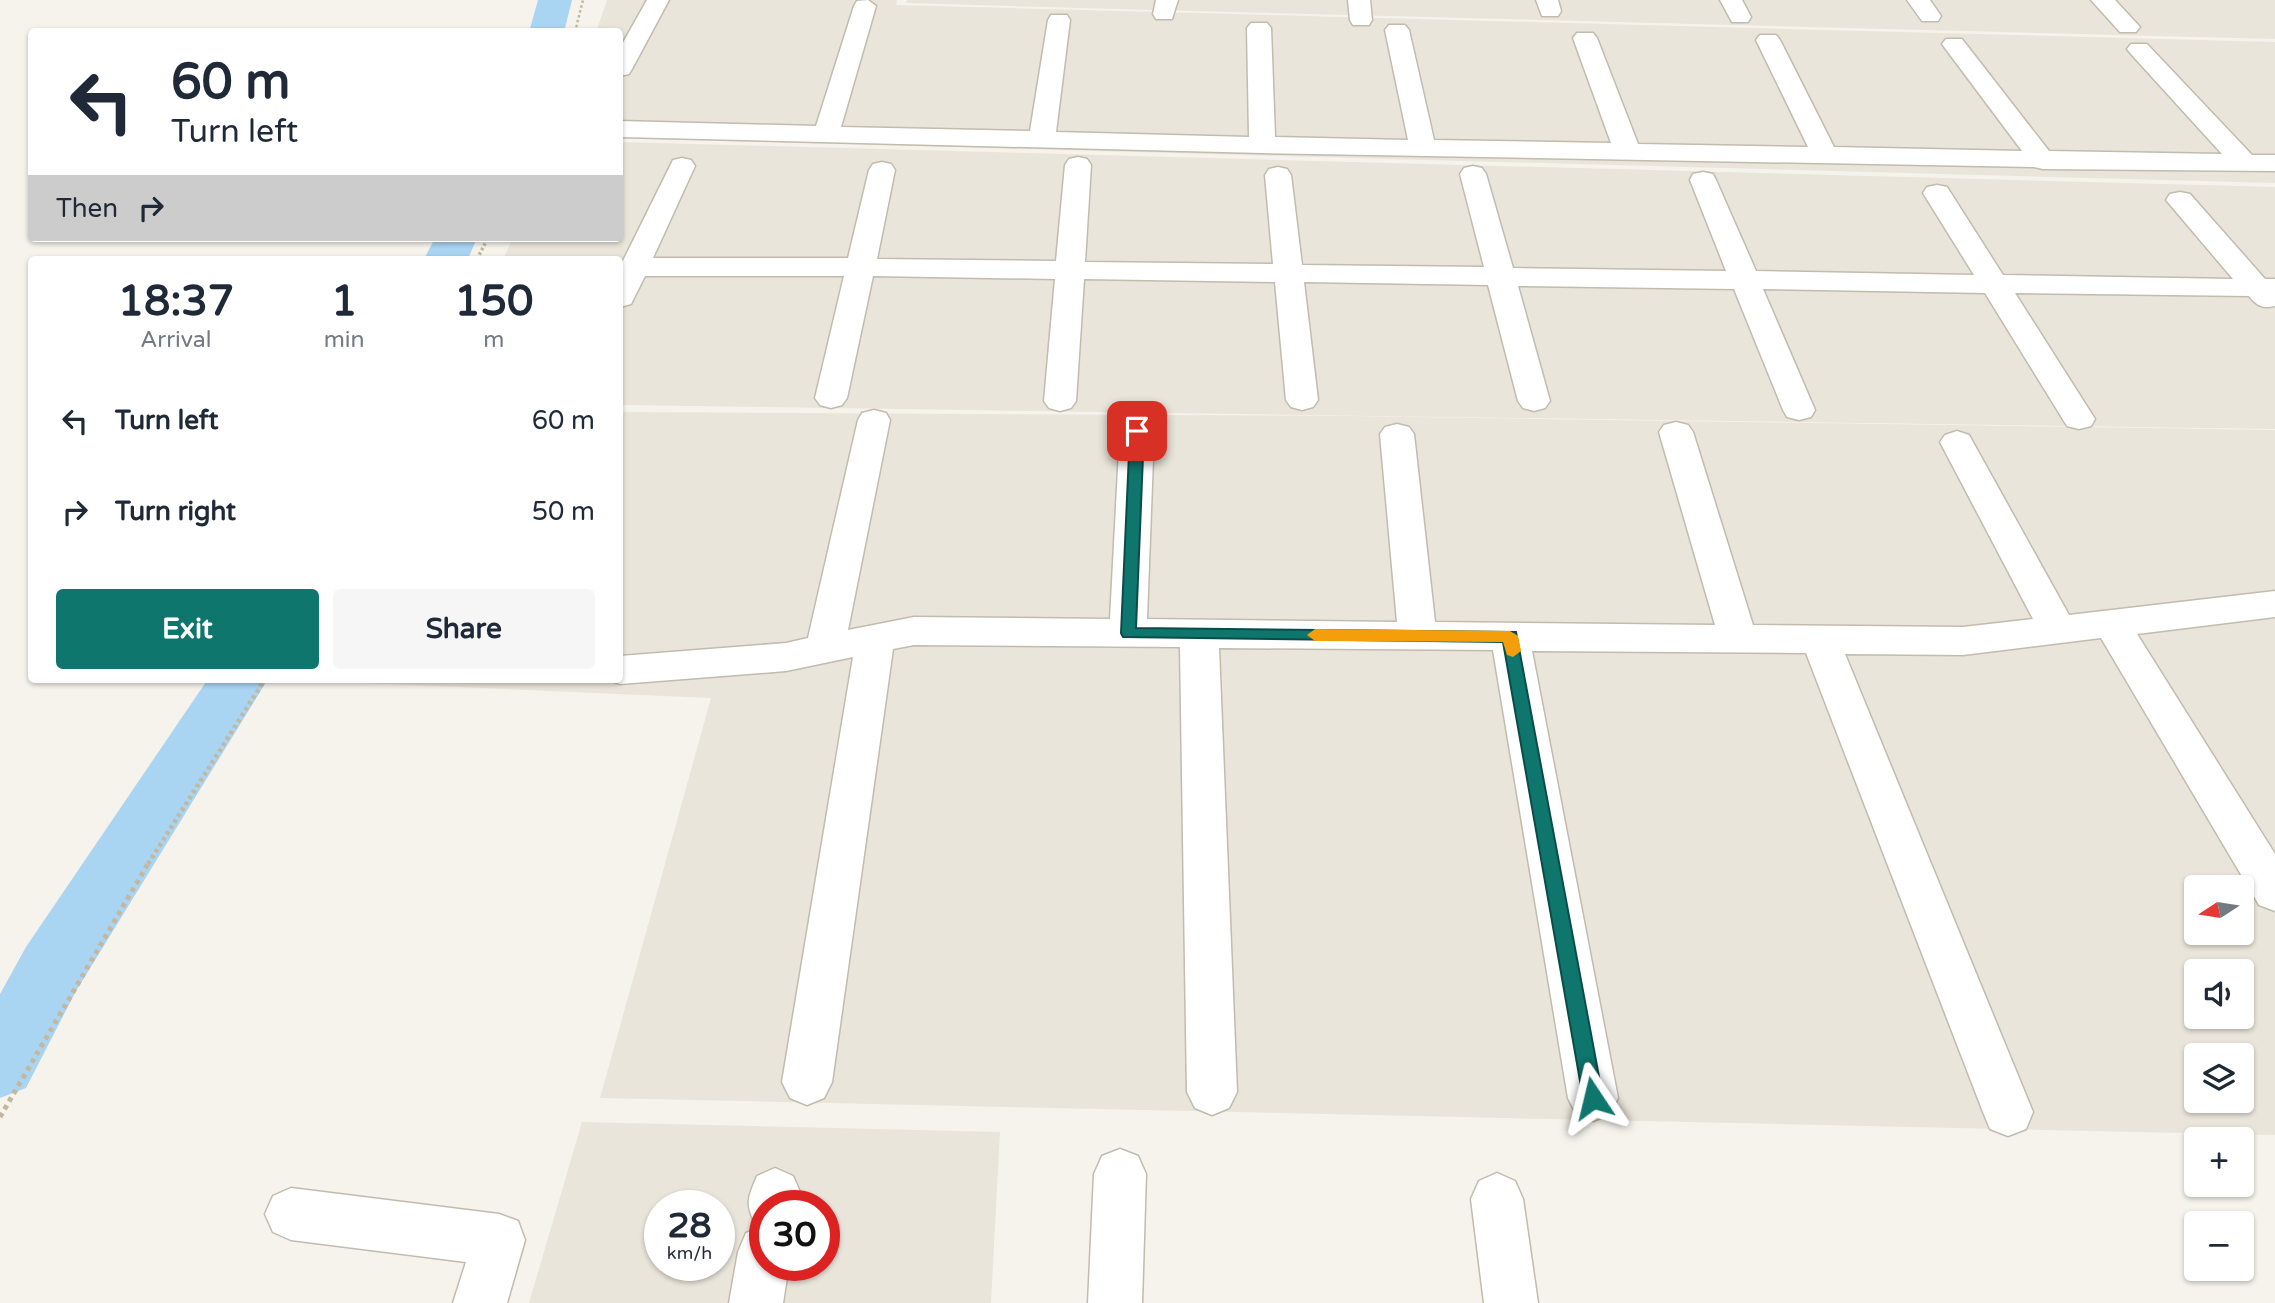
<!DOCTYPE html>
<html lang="en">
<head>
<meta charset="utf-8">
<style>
  body { margin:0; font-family:"Varela Round",sans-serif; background:#f6f6f7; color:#1f2937; height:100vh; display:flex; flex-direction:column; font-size:26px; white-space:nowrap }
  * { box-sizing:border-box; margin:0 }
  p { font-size:23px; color:#747a83 }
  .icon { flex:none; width:38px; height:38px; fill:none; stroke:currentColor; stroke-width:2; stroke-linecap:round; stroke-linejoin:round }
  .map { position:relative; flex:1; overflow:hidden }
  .side { position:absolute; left:28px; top:256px; width:595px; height:427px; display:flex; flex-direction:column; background:#fff; border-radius:7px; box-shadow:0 2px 5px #0004 }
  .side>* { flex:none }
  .guide { position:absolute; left:28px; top:28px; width:595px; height:214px; border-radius:7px; box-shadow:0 2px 5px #0004; background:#fff; color:#1f2937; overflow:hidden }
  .needle { width:46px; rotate:258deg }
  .fabs { position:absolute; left:2184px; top:875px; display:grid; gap:14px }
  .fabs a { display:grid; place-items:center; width:70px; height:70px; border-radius:7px; background:#fff; box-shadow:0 2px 5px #0004; font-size:35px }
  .speed { position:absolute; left:644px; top:1190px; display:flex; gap:14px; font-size:35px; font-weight:700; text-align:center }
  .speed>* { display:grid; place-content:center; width:91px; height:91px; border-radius:50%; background:#fff; box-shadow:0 2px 5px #0004; line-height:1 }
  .speed small { font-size:18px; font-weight:400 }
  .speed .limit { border:10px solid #d22; background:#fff; color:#111 }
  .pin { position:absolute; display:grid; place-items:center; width:60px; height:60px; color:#fff; margin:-30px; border-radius:14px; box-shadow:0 4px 10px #0006 }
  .me { position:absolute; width:77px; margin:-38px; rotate:350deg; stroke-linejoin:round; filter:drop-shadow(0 0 5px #0008) }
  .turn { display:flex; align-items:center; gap:24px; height:147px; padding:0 28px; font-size:32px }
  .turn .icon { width:91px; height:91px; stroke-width:2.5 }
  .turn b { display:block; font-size:49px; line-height:60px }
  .then { display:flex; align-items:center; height:66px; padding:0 28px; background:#0003; gap:14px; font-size:26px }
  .eta { display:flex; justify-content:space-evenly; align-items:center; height:119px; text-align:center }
  .eta b { font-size:42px; font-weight:800; line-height:49px }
  .cta { display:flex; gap:14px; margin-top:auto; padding:14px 28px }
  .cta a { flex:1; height:80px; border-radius:7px; background:#0f766e; color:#fff; font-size:28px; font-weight:800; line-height:80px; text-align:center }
  .cta a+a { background:#f6f6f7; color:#1f2937 }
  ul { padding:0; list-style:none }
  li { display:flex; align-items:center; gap:21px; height:91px; padding:0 28px }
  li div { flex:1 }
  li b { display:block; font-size:26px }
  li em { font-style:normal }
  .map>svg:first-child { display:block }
  .residential { fill:#eae5da; fill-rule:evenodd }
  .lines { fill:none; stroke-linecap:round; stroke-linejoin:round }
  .canal { fill:#a9d4f2; fill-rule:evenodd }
  .minor-casing { stroke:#c2bbae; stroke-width:3 }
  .path-far3 { stroke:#c4b79f; stroke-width:2.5; stroke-dasharray:2.5 2.5; stroke-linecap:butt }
  .path-far2 { stroke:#c4b79f; stroke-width:3.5; stroke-dasharray:2.5 2.5; stroke-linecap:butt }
  .path-far1 { stroke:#c4b79f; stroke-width:4.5; stroke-dasharray:3.5 3.5; stroke-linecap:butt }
  .path { stroke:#c4b79f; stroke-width:5; stroke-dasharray:4.5 4.5; stroke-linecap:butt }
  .minor { fill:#fff; fill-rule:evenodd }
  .route { fill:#0f766e; stroke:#0a4d48; stroke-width:2 }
  .slow { fill:#f59e0b }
</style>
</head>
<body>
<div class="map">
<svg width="2275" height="1303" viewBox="0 0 2275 1303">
  <rect width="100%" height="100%" fill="#f6f3ec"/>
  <!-- residential -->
  <path class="residential" d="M607 0H897L896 5 2275 42V183L620 138V32H596Z
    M907 0H2275V39L1116 9 906 3Z
    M620 142 2275 187V429L620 405V259H503L513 238H620Z
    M620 412 1349 416 2275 430V1135L600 1098 711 698 292 680 620 679ZM2196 887H2242V933H2196ZM2196 971H2242V1017H2196ZM2196 1055H2242V1101H2196Z
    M582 1122 1000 1132 991 1303H529ZM660 1206H719V1265H660ZM765 1206H824V1265H765Z"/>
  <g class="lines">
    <!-- canal -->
    <path class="canal" d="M538 0H572L564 32H529Z
      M435 238H477L468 259H424Z
      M208 679H268L76 991 26 1088 0 1098V994L26 947Z"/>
    <!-- minor casing -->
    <g class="minor-casing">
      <path id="minor" d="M647 0H669L632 69 629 74 620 76V48Z
        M868 0 876 6 841 127 1030 131 1048 20 1051 15H1067L1070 20 1056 132 1249 137 1247 28 1251 23H1267L1271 28 1275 137 1408 140 1385 30 1389 25H1405L1409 30 1434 140 1611 143 1573 38 1577 33H1593L1597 38 1638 144 1808 147 1756 40 1760 35H1776L1780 40 1834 147 2022 151 1942 44 1946 39H1962L2049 151 2222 154 2131 54 2127 49 2131 44H2147L2252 155H2275V171L2043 169 2034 167 1262 153 620 137V121L816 126 854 6 857 1Z
        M1156 0H1178L1172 19H1156L1153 14Z
        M1348 0H1370L1372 20 1369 25H1353L1350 20Z
        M1536 0H1558L1561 11 1558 16H1542Z
        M1720 0H1742L1751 17 1748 22H1732Z
        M1907 0H1930L1941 16 1938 21H1922Z
        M2091 0H2115L2140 27 2136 32H2120Z
        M1078 157 1087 159 1091 165 1085 262 1273 264 1265 175 1269 169 1278 167 1287 169 1291 175 1302 265 1484 267 1460 174 1464 168 1473 166 1482 168 1486 174 1513 268 1726 271 1690 180 1693 174 1703 172 1713 174 1716 180 1756 271 1974 275 1923 193 1927 187 1937 185 1947 187 2003 275 2233 279 2166 200 2170 194 2180 192 2190 194 2265 279H2275V306C2263 309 2257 306 2249 296L2015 293 2095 419 2091 426 2079 429 2067 426 1985 293 1763 289 1815 410 1811 417 1799 420 1787 417 1783 410 1734 289 1518 286 1550 401 1545 408 1534 411 1523 408 1518 401 1488 285 1304 282 1318 400 1313 407 1302 410 1291 407 1286 400 1275 282 1084 279 1076 401 1071 408 1060 411 1049 408 1044 401 1055 279 873 276 847 398 842 405 831 408 820 405 815 398 844 276H645L631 304 620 307V267L673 160 682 158 691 160 695 166 653 258H848L869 170 873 164 882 162 891 164 895 170 877 259 1056 261 1065 165 1069 159Z
        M874 410 886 413 890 420 848 630 914 617 1110 619 1120 431 1125 424 1137 421 1149 424 1154 431 1147 619 1397 622 1380 434 1385 427 1397 424 1409 427 1414 434 1435 622 1715 625 1659 432 1664 425 1676 422 1688 425 1693 432 1753 625 1963 627 2033 619 1940 442 1945 435 1957 431 1969 435 2069 615 2275 591V617L2137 634 2275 854V911L2259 905 2101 638 1963 655 1845 654 2033 1112 2026 1129 2008 1136 1990 1129 1983 1112 1806 653 1532 651 1618 1098 1610 1114 1593 1121 1576 1114 1568 1098 1493 650 1219 648 1237 1092 1229 1108 1212 1115 1195 1108 1187 1092 1180 647 914 645 893 649 832 1082 824 1098 807 1105 790 1098 782 1082 853 657 786 671 620 684 606 679H620V656L786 643 808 638 858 420 862 413Z
        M1120 1149 1138 1156 1146 1174 1142 1303H1088L1094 1174 1102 1156Z
        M775 1168 793 1176 801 1194 799 1206H765V1265H789L783 1303H729L738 1252 746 1233 761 1227 755 1224C745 1202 748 1198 757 1176Z
        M1497 1173 1515 1181 1523 1199 1538 1303H1484L1471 1199 1479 1181Z
        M291 1188 499 1214 518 1221 525 1240 507 1303H453L466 1262 291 1240 273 1232 265 1214 273 1196Z"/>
    </g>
    <!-- path-far3 -->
    <path class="path-far3" d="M575 32 583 0"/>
    <!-- path-far2 -->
    <path class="path-far2" d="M477 259 488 238"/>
    <!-- path-far1 -->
    <path class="path-far1" d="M148 864 265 679"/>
    <!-- path -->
    <path class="path" d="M0 1117 149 862"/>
    <!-- minor -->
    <use href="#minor" class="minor"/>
  </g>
  <!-- route -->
  <path class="route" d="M1137 427 1144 431 1136 628 1516 632 1603 1098 1600 1104 1593 1107 1586 1104 1583 1098 1503 642 1123 637 1121 633 1130 431Z"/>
  <!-- slow -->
  <path class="slow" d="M1315 629 1510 631 1518 636 1521 651 1513 657 1507 655 1503 642 1315 641 1307 635Z"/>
</svg>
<div class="fabs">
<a><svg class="needle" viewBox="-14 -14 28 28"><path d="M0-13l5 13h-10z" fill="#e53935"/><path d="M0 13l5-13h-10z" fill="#747a83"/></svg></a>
<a><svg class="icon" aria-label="sound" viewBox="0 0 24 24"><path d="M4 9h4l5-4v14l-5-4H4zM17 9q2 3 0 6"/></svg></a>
<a><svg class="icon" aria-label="layers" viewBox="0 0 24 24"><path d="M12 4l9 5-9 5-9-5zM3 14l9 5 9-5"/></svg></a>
<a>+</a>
<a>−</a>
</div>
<div class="speed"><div>28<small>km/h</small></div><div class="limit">30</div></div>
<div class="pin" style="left:1137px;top:431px;background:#d93025"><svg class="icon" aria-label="arrive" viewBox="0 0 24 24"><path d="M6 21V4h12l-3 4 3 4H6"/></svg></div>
<svg class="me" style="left:1593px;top:1098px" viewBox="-20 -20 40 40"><path d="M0-17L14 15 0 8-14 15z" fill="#0f766e" stroke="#fff" stroke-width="4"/></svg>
<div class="guide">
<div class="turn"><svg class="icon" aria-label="left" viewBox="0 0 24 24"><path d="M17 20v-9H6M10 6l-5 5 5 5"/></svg><div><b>60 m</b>Turn left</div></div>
<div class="then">Then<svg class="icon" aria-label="right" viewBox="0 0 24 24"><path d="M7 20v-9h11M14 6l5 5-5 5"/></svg></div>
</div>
<section class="side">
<div class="eta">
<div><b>18:37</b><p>Arrival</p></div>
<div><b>1</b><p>min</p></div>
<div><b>150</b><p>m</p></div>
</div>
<ul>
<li><svg class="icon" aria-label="left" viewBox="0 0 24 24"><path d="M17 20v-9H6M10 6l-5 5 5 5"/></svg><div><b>Turn left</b></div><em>60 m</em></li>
<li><svg class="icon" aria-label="right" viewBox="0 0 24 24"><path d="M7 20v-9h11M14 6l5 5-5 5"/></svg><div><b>Turn right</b></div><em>50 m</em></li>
</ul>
<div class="cta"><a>Exit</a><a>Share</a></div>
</section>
</div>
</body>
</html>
